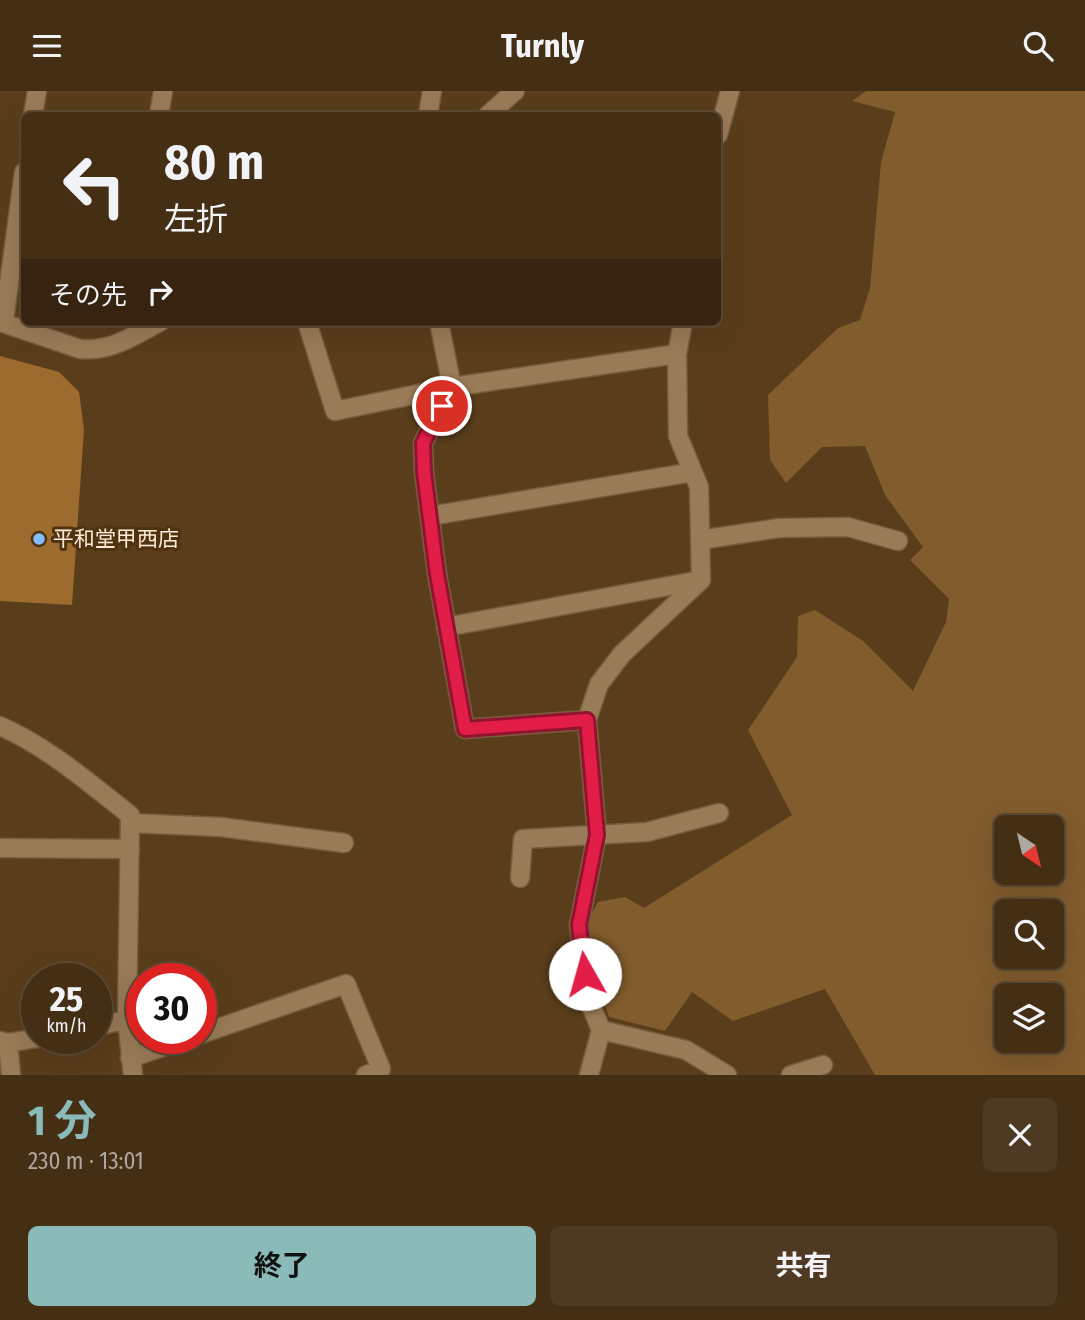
<!DOCTYPE html>
<html lang="ja">
<head>
<meta charset="utf-8">
<style>
  body { margin:0; font-family:"Fira Sans Condensed","Noto Sans JP",sans-serif; background:#4e3a22; color:#f1f3f6; height:100vh; display:flex; flex-direction:column; font-size:26px; white-space:nowrap }
  * { box-sizing:border-box; margin:0 }
  p { font-size:23px; color:#afa8a0 }
  .icon { flex:none; width:38px; height:38px; fill:none; stroke:currentColor; stroke-width:2; stroke-linecap:round; stroke-linejoin:round }
  .map { position:relative; height:984px; overflow:hidden }
  .drawer { display:flex; flex-direction:column; background:#442e14; flex:1 }
  .drawer>* { flex:none }
  .hud { position:absolute; left:21px; top:21px; width:700px; height:214px; border-radius:10px; box-shadow:0 7px 28px #0002,0 0 0 2px #5c4a34; background:#442e14; color:#f1f3f6; overflow:hidden }
  .needle { width:46px; rotate:145deg }
  .controls { position:absolute; left:994px; top:724px; display:grid; gap:14px }
  .controls a { display:grid; place-items:center; width:70px; height:70px; border-radius:10px; background:#442e14; box-shadow:0 7px 28px #0002,0 0 0 2px #5c4a34; font-size:35px }
  .speed { position:absolute; left:21px; top:872px; display:flex; gap:14px; font-size:35px; font-weight:700; text-align:center }
  .speed>* { display:grid; place-content:center; width:91px; height:91px; border-radius:50%; background:#442e14; box-shadow:0 7px 28px #0002,0 0 0 2px #5c4a34; line-height:1 }
  .speed small { font-size:18px; font-weight:400 }
  .speed .limit { border:10px solid #d22; background:#fff; color:#111 }
  .pin { position:absolute; display:grid; place-items:center; width:60px; height:60px; color:#fff; margin:-30px; border:4px solid #fff; border-radius:50%; box-shadow:0 2px 7px #0007 }
  .me { position:absolute; width:77px; margin:-38px; rotate:353deg; stroke-linejoin:round; filter:drop-shadow(0 0 5px #0008) }
  .turn { display:flex; align-items:center; gap:24px; height:147px; padding:0 28px; font-size:32px }
  .turn .icon { width:91px; height:91px; stroke-width:2.5 }
  .turn b { display:block; font-size:49px; line-height:60px }
  .then { display:flex; align-items:center; height:66px; padding:0 28px; background:#0003; gap:14px; font-size:26px }
  .round { display:grid; place-items:center; flex:none; width:74px; height:74px; border-radius:10px; background:#4e3a22 }
  .headline { display:flex; align-items:center; justify-content:space-between; height:119px; padding:0 28px }
  h1 { font-size:42px; font-weight:700; line-height:52px; color:#8bbbb9 }
  .cta { display:flex; gap:14px; margin-top:auto; padding:14px 28px }
  .cta a { flex:1; height:80px; border-radius:10px; background:#8bbbb9; color:#111; font-size:28px; font-weight:700; line-height:80px; text-align:center }
  .cta a+a { background:#4e3a22; color:#f1f3f6 }
  header { display:flex; justify-content:space-between; align-items:center; height:91px; padding:0 28px; background:#442e14; font-size:32px; font-weight:700 }
  .map>svg:first-child { display:block }
  .green { fill:#815c2d; fill-rule:evenodd }
  .building { fill:#9c6b2d }
  .lines { fill:none; stroke-linecap:round; stroke-linejoin:round }
  .minor-casing { stroke:#745c3c; stroke-width:21 }
  .minor { stroke:#9a7b57; stroke-width:18 }
  .route-casing { stroke:#92132f; stroke-width:18 }
  .route { stroke:#e11d48; stroke-width:12 }
  .poi-dot { fill:#80bdfa; stroke:#4f330f; stroke-width:2.5 }
  .labels { text-anchor:middle; stroke-width:6; stroke-linejoin:round; paint-order:stroke }
  .poi-label { font-size:21px; fill:#fdebd8; stroke:#4f330f; text-anchor:start }
</style>
</head>
<body>
<header><svg class="icon" aria-label="menu" viewBox="0 0 24 24"><path d="M4 6h16M4 12h16M4 18h16"/></svg>Turnly<svg class="icon" aria-label="search" viewBox="0 0 24 24"><circle cx="10" cy="10" r="6"/><path d="M15 15l6 6"/></svg></header>
<div class="map">
<svg width="1085" height="984" viewBox="0 0 1085 984">
  <rect width="100%" height="100%" fill="#5a3e1b"/>
  <!-- green -->
  <path class="green" d="M866 0H1085V984H875L825 898 733 930 692 901 665 940 609 926 592 879 586 832 598 811 625 806 644 817 792 724 748 639 797 566 798 525 815 519 863 550 913 600 946 531 949 508 910 469 923 456 885 404 865 355 822 356 786 392 770 369 768 304 838 237 860 229 870 197 881 71 895 21 852 10ZM1006 737H1052V782H1006ZM1006 821H1052V866H1006ZM1006 905H1052V950H1006Z"/>
  <!-- building -->
  <path class="building" d="M0 265 59 281 79 301 84 338 72 514 0 510Z"/>
  <g class="lines">
    <!-- minor casing -->
    <g class="minor-casing">
      <path id="minor" d="M33 24 37 0
        M159 24 163 0
        M428 24 432 0
        M488 24 515 0
        M718 44 730 0
        M4 230 24 81
        M0 231 80 258C111 261 133 245 160 231
        M307 231 335 320 452 296 677 263
        M439 231 452 296 423 352 424 381 437 483 465 638 587 629
        M430 425 693 381
        M700 449 779 437 848 436 898 450
        M446 536 701 489
        M0 635C48 656 89 692 130 724L127 929 133 984
        M130 732 221 736 344 752
        M0 757 130 758
        M520 787 523 748 647 741 719 722
        M96 935 127 929
        M601 939 686 959 727 984
        M201 943 346 893 381 978 366 984
        M0 950 8 952 37 947
        M8 952 11 984
        M130 967 190 947
        M589 984 601 939 588 907 579 834 597 744 587 629 599 593 622 563 701 489 699 396 678 345 677 263 683 231
        M791 984 823 974"/>
    </g>
    <!-- minor -->
    <use href="#minor" class="minor"/>
  </g>
  <g class="lines">
    <!-- route casing -->
    <g class="route-casing">
      <path id="route" d="M442 315 423 352 424 381 437 483 465 638 587 629 597 744 579 834 585 883"/>
    </g>
    <!-- route -->
    <use href="#route" class="route"/>
  </g>
  <!-- markers -->
  <circle class="poi-dot" cx="39" cy="448" r="7"/>
  <g class="labels">
    <!-- poi labels -->
    <g class="poi-label">
      <text x="53" y="455">平和堂甲西店</text>
    </g>
  </g>
</svg>
<div class="controls">
<a><svg class="needle" viewBox="-14 -14 28 28"><path d="M0-13l5 13h-10z" fill="#e53935"/><path d="M0 13l5-13h-10z" fill="#afa8a0"/></svg></a>
<a><svg class="icon" aria-label="search" viewBox="0 0 24 24"><circle cx="10" cy="10" r="6"/><path d="M15 15l6 6"/></svg></a>
<a><svg class="icon" aria-label="layers" viewBox="0 0 24 24"><path d="M12 4l9 5-9 5-9-5zM3 14l9 5 9-5"/></svg></a>
</div>
<div class="speed"><div>25<small>km/h</small></div><div class="limit">30</div></div>
<div class="pin" style="left:442px;top:315px;background:#d93025"><svg class="icon" aria-label="arrive" viewBox="0 0 24 24"><path d="M6 21V4h12l-3 4 3 4H6"/></svg></div>
<svg class="me" style="left:585px;top:883px" viewBox="-20 -20 40 40"><circle r="19" fill="#fff"/><path d="M0-13L10 11 0 6-10 11z" fill="#e11d48"/></svg>
<div class="hud">
<div class="turn"><svg class="icon" aria-label="left" viewBox="0 0 24 24"><path d="M17 20v-9H6M10 6l-5 5 5 5"/></svg><div><b>80 m</b>左折</div></div>
<div class="then">その先<svg class="icon" aria-label="right" viewBox="0 0 24 24"><path d="M7 20v-9h11M14 6l5 5-5 5"/></svg></div>
</div>
</div>
<section class="drawer">
<div class="headline"><div><h1>1 分</h1><p>230 m · 13:01</p></div><a class="round"><svg class="icon" aria-label="close" viewBox="0 0 24 24"><path d="M6 6l12 12M18 6L6 18"/></svg></a></div>
<div class="cta"><a>終了</a><a>共有</a></div>
</section>
</body>
</html>
